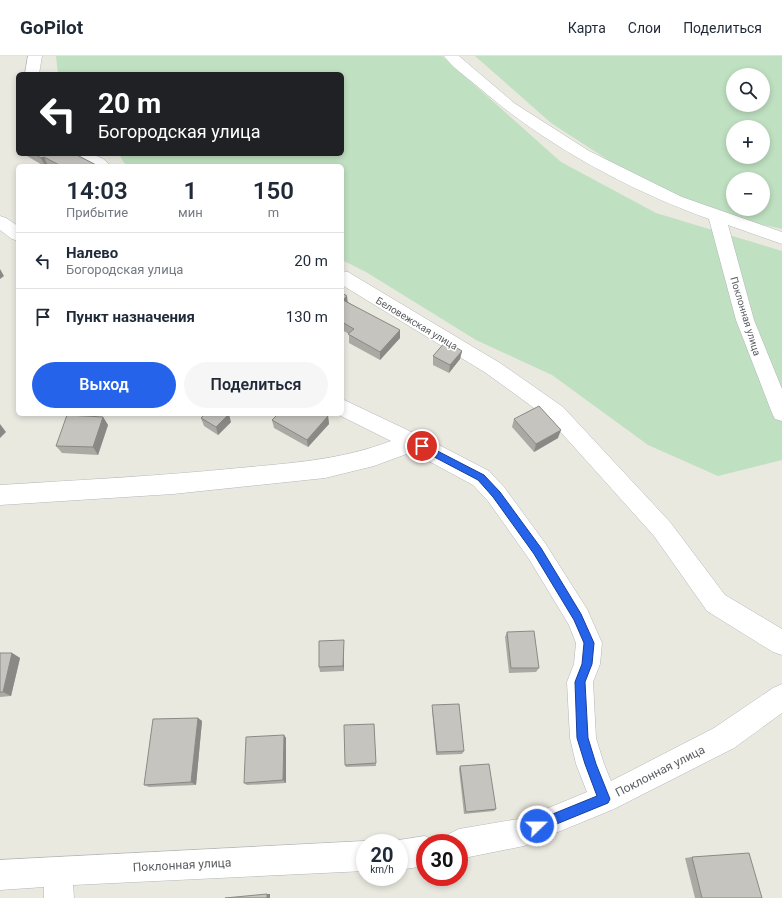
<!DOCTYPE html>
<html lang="ru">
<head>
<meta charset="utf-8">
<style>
  body { margin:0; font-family:Roboto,sans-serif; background:#f6f6f7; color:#1f2937; height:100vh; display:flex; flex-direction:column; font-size:15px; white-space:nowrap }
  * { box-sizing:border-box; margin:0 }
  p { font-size:13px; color:#747a83 }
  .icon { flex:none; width:22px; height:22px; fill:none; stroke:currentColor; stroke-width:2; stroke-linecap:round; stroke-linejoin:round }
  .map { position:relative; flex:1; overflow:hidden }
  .side { position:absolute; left:16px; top:108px; width:328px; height:252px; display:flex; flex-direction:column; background:#fff; border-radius:6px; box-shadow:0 2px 6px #0003 }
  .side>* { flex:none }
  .banner { position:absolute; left:16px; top:16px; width:328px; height:84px; border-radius:6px; box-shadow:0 2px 6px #0003; background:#202124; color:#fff; overflow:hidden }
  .controls { position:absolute; left:726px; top:12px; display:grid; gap:8px }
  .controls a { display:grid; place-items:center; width:44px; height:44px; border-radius:50%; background:#fff; box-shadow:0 2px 6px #0003; font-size:20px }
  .speed { position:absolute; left:356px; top:778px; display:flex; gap:8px; font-size:20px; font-weight:700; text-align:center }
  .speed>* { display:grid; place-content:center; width:52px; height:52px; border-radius:50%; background:#fff; box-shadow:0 2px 6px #0003; line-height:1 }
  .speed small { font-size:10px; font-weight:400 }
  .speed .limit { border:6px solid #d22; background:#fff; color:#111 }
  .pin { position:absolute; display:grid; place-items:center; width:34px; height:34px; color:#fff; margin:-17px; border:2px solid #fff; border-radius:50%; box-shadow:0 1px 4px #0007 }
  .me { position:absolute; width:44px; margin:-22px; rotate:68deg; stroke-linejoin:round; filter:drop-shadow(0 0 3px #0008) }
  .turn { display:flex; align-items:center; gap:14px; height:84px; padding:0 16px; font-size:18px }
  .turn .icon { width:52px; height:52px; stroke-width:2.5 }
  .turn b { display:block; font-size:28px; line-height:34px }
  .eta { display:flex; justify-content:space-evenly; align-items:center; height:68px; text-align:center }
  .eta b { font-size:24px; font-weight:600; line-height:28px }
  .primary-button { display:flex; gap:8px; margin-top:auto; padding:8px 16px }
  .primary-button a { flex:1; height:46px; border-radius:24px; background:#2563eb; color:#fff; font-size:16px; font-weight:600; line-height:46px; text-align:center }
  .primary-button a+a { background:#f6f6f7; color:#1f2937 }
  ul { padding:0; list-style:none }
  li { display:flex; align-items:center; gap:12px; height:56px; padding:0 16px; border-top:1px solid #e0e1e3 }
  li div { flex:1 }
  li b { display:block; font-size:15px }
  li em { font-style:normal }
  header { display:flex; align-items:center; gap:24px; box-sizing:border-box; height:56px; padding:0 20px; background:#fff; border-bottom:1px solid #e0e1e3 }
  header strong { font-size:19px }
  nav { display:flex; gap:22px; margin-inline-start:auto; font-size:14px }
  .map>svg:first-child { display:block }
  .green { fill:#bfe0c1; fill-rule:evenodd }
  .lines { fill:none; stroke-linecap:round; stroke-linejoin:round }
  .minor-casing { stroke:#b3b6ba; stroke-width:1 }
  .minor { fill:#fff; fill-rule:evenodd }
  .wall { fill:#aaa9a3 }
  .shaded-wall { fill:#8b8985 }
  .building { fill:#c6c4be; stroke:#8b8985 }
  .route { fill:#2563eb; stroke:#184099 }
  .labels { text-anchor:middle; stroke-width:3; stroke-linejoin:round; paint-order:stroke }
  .street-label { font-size:10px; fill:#595c60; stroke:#fff }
  .near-street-label { font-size:12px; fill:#595c60; stroke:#fff }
</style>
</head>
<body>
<header>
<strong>GoPilot</strong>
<nav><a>Карта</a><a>Слои</a><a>Поделиться</a></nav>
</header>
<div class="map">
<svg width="782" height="842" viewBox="0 0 782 842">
  <rect width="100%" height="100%" fill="#eae9e0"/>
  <!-- green -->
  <path class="green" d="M56 0H442L561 106 656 157 782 195V404L718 420 648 389 552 319 476 284 366 216 342 204V110H131L124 107 119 98H342V18H58Z
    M475 0H782V173L751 166 645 128 551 67ZM733 19H763V49H733ZM733 71H763V101H733ZM733 123H763V153H733Z"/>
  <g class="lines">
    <!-- minor casing -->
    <g class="minor-casing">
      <path id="minor" d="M28 0H42L39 18H25Z
        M444 0H459L514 47 589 95 682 141 782 176V188L728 169 754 264 782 333V365L775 363 772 357 736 264 709 163C626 133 542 87 476 29 465 20 452 11 444 0Z
        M76 98C89 98 102 98 110 110 97 110 84 110 76 98Z
        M0 160 6 162 18 170V185L12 183 0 174Z
        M342 215 348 216 500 307 563 351 670 466 725 539 782 573V599L773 596 707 555 654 480 549 363 486 317 342 229Z
        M342 343 439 389 489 415 504 431 545 487 587 553 602 587 600 608 593 626 596 682 604 708 611 725 714 672 773 632 782 628V657L734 692 614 753 524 790 459 803V787H445L449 778 459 773 524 762 587 736 576 708 570 682 567 626 574 608 576 587 569 569 529 503 488 445 473 429 412 396 374 410 325 422 173 438 0 449V429C80 424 160 420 239 412 292 407 341 404 391 385L337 358H342Z
        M425 780 435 785 436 787H425V810L399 814V787H393L399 784Z
        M365 785 369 787H365V815L73 829 74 842H44V831L0 834V804Z"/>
    </g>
    <!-- minor -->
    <use href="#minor" class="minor"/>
  </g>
  <!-- wall -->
  <path class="wall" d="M26 98H75L98 110H44L27 100Z
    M342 237 348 246 400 282 380 304 349 287V278L342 274Z
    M462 295 460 303 449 317 433 309V300Z
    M328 360 329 368 308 391 274 372 272 364Z
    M103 361 108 369 98 399 62 397 56 390Z
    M201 362 231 366 218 379 204 370Z
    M514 363 558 382 534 396 512 371Z
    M507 576 539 612 536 616 509 617 505 581Z
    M344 589V615L320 616 319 611Z
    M0 597H12L20 602 11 640 0 641Z
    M432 649 464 695 462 698 436 699 432 653Z
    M198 662 202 665 196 729 149 731 144 729Z
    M374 668 376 710 346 711 345 709Z
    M284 679 286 682V727L247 729 244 727Z
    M460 710 496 753 494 755 464 758 459 713Z
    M692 801 762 842H695L685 802Z"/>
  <!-- shaded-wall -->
  <path class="shaded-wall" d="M44 101 48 110H45L41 102Z
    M0 213 4 220 0 223Z
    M347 240 348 249 343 244Z
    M400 274V282L380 304V296Z
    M462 295 460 303 449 317 450 309Z
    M229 358 231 366 218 379 216 371Z
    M328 360 329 368 308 391 307 384Z
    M103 361 108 369 98 399 93 391Z
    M0 368 6 376 0 382Z
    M561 374 558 382 534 396 536 388Z
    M344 584V615L343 610Z
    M12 597 20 602 11 640 3 636Z
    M198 662 202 665 196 729 191 726Z
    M284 679 286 682V727L283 724Z
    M267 838H270V842H267Z"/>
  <!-- building -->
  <path class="building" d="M35 98H75L98 110H61L44 101 41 102Z
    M342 237 347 240 343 244 400 274 380 296 348 278 354 273 342 266Z
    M446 285 462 295 450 309 433 300Z
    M539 350 561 374 536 388 514 363Z
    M205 358H229L216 371 201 362Z
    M278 358H325L328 360 307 384 272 364Z
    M67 359 103 361 93 391 56 390Z
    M534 575 539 612H511L507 576Z
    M344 584 343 610 319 611V585Z
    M0 597H12L3 636H0Z
    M459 648 464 695 437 696 432 649Z
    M198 662 191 726 144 729 153 663Z
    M374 668 376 707 345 709 344 669Z
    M284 679 283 724 244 727 246 681Z
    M489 708 496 753 466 756 460 710Z
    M749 797 762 842H702L692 801Z
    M267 838V842H225Z"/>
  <!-- route -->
  <path class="route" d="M422 387 484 419 500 436 541 492 581 558 594 587 592 608 585 626 588 682 596 708 610 743 608 747 537 776 533 775 531 770 533 766 597 740 585 708 577 682 575 626 582 608 584 587 574 564 534 498 493 441 478 424 419 393 418 390 419 388Z"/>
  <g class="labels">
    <!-- street labels -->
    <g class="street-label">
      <text transform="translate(746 260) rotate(73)" y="4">Поклонная улица</text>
      <text transform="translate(417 267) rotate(31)" y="4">Беловежская улица</text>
    </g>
    <!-- near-street labels -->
    <g class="near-street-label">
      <text transform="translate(660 715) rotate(-27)" y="4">Поклонная улица</text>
      <text transform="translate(182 809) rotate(-3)" y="4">Поклонная улица</text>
    </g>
  </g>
</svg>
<div class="controls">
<a><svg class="icon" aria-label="search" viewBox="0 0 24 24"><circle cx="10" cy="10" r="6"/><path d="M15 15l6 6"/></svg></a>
<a>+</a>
<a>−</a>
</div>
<div class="speed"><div>20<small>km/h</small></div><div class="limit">30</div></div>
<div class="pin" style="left:422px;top:390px;background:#d93025"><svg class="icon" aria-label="arrive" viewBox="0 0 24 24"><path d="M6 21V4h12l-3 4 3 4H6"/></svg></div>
<svg class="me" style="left:537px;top:770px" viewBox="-20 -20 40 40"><circle r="17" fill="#2563eb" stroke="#fff" stroke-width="3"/><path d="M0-11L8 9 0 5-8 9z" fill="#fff"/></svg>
<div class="banner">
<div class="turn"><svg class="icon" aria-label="left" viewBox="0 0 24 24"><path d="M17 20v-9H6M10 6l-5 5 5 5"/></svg><div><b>20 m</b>Богородская улица</div></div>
</div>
<section class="side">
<div class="eta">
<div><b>14:03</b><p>Прибытие</p></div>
<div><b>1</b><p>мин</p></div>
<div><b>150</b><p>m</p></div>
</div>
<ul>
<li><svg class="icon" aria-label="left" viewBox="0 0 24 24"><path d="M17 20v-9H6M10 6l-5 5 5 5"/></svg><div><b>Налево</b><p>Богородская улица</p></div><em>20 m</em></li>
<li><svg class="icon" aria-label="arrive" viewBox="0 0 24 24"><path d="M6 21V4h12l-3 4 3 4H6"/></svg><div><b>Пункт назначения</b></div><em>130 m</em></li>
</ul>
<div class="primary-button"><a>Выход</a><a>Поделиться</a></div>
</section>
</div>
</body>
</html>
